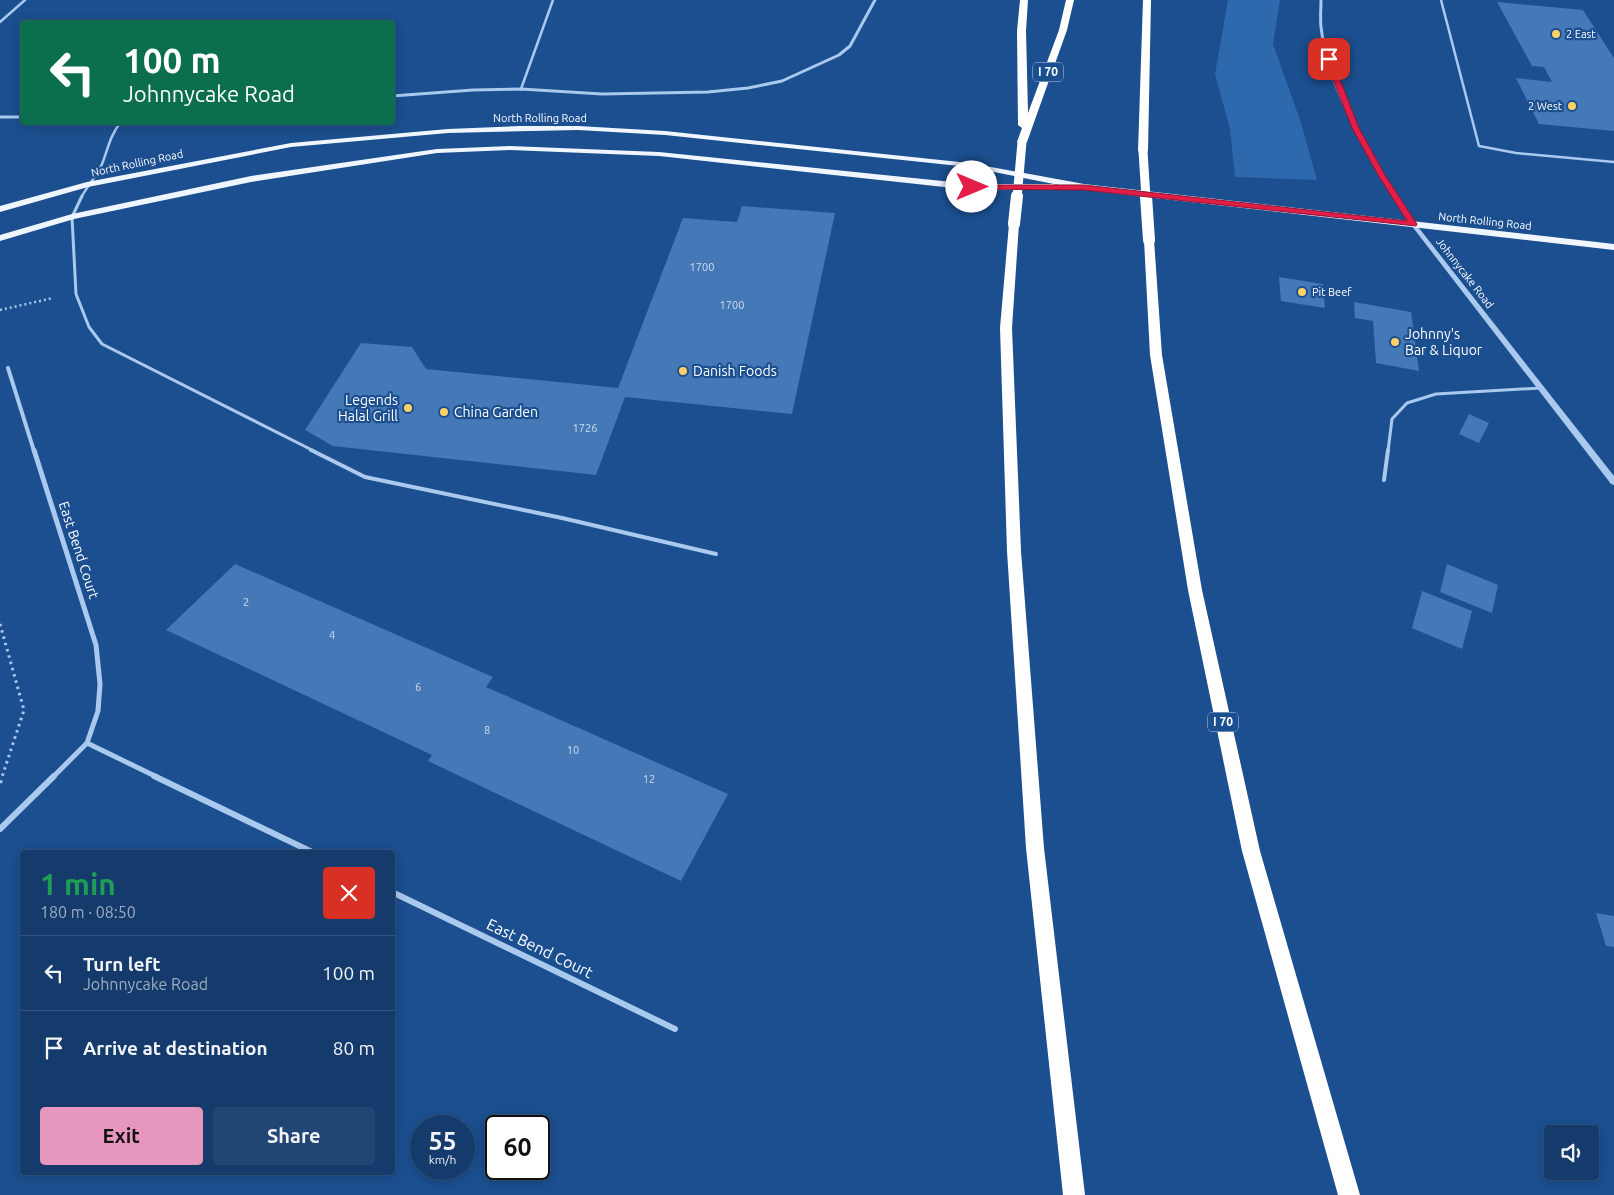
<!DOCTYPE html>
<html lang="en">
<head>
<meta charset="utf-8">
<style>
  body { margin:0; font-family:Ubuntu,sans-serif; background:#214673; color:#f1f3f6; height:100vh; display:flex; flex-direction:column; font-size:19px; white-space:nowrap }
  * { box-sizing:border-box; margin:0 }
  p { font-size:16px; color:#9dadc1 }
  .icon { flex:none; width:28px; height:28px; fill:none; stroke:currentColor; stroke-width:2; stroke-linecap:round; stroke-linejoin:round }
  .map { position:relative; flex:1; overflow:hidden }
  .side { position:absolute; left:20px; top:850px; width:375px; height:325px; display:flex; flex-direction:column; background:#143b6b; border-radius:5px; box-shadow:0 2px 12px #0003,0 0 0 1px #33557e }
  .side>* { flex:none }
  .top-card { position:absolute; left:20px; top:20px; width:375px; height:105px; border-radius:5px; box-shadow:0 2px 12px #0003,0 0 0 1px #33557e; background:#0b6e4f; color:#fff; overflow:hidden }
  .fabs { position:absolute; left:1544px; top:1125px; display:grid; gap:10px }
  .fabs a { display:grid; place-items:center; width:55px; height:55px; border-radius:5px; background:#143b6b; box-shadow:0 2px 12px #0003,0 0 0 1px #33557e; font-size:25px }
  .speed { position:absolute; left:410px; top:1115px; display:flex; gap:10px; font-size:25px; font-weight:700; text-align:center }
  .speed>* { display:grid; place-content:center; width:65px; height:65px; border-radius:50%; background:#143b6b; box-shadow:0 2px 12px #0003,0 0 0 1px #33557e; line-height:1 }
  .speed small { font-size:12px; font-weight:400 }
  .speed .limit { border:2px solid #111; border-radius:8px; background:#fff; color:#111 }
  .pin { position:absolute; display:grid; place-items:center; width:42px; height:42px; color:#fff; margin:-21px; border-radius:10px; box-shadow:0 2px 8px #0006 }
  .me { position:absolute; width:55px; margin:-28px; rotate:90deg; stroke-linejoin:round; filter:drop-shadow(0 0 4px #0008) }
  .turn { display:flex; align-items:center; gap:18px; height:105px; padding:0 20px; font-size:22px }
  .turn .icon { width:65px; height:65px; stroke-width:2.5 }
  .turn b { display:block; font-size:35px; line-height:42px }
  .round { display:grid; place-items:center; flex:none; width:52px; height:52px; border-radius:5px; background:#214673 }
  .summary { display:flex; align-items:center; justify-content:space-between; height:85px; padding:0 20px }
  h1 { font-size:30px; font-weight:700; line-height:38px; color:#1e9e55 }
  .action { display:flex; gap:10px; margin-top:auto; padding:10px 20px }
  .action a { flex:1; height:58px; border-radius:5px; background:#e797bd; color:#111; font-size:20px; font-weight:700; line-height:58px; text-align:center }
  .action a+a { background:#214673; color:#f1f3f6 }
  ul { padding:0; list-style:none }
  li { display:flex; align-items:center; gap:15px; height:75px; padding:0 20px; border-top:1px solid #33557e }
  li div { flex:1 }
  li b { display:block; font-size:19px }
  li em { font-style:normal }
  .map>svg:first-child { display:block }
  .green { fill:#2e69ad }
  .building { fill:#4478b7 }
  .lines { fill:none; stroke-linecap:round; stroke-linejoin:round }
  .path-far2 { stroke:#a9c9ee; stroke-width:2.5; stroke-dasharray:2 3; stroke-linecap:butt }
  .path-far1 { stroke:#a9c9ee; stroke-width:3; stroke-dasharray:2.5 4; stroke-linecap:butt }
  .path { stroke:#a9c9ee; stroke-width:4; stroke-dasharray:3 5; stroke-linecap:butt }
  .service-far2 { stroke:#a9c9ee; stroke-width:2.5 }
  .service-far1 { stroke:#a9c9ee; stroke-width:3 }
  .service { stroke:#a9c9ee; stroke-width:4 }
  .minor-far3 { stroke:#a9c9ee; stroke-width:3 }
  .minor-far2 { stroke:#a9c9ee; stroke-width:4 }
  .minor-far1 { stroke:#a9c9ee; stroke-width:5 }
  .minor { stroke:#a9c9ee; stroke-width:6 }
  .tertiary { fill:#a9c9ee; fill-rule:evenodd }
  .primary { fill:#f0f6ff; fill-rule:evenodd }
  .motorway { fill:#fff; fill-rule:evenodd }
  .motorway-bridge-far1 { stroke:#fff; stroke-width:9 }
  .motorway-bridge { stroke:#fff; stroke-width:12 }
  .route { fill:#e11d48; stroke:#92132f }
  .poi-dot { fill:#ffd166; stroke:#1b4f8f; stroke-width:2 }
  .labels { text-anchor:middle; stroke-width:4.5; stroke-linejoin:round; paint-order:stroke }
  .far-poi-label { font-size:11px; fill:#fff; stroke:#1b4f8f; text-anchor:start }
  .far-street-label { font-size:11px; fill:#fff; stroke:#1b4f8f }
  .number-label { font-size:11px; fill:#d0dded }
  .shield { fill:#1b4f8f; stroke:#bbcadd; stroke-width:1 }
  .shield-label { font-size:12px; font-weight:bold; fill:#fff }
  .poi-label { font-size:14px; fill:#fff; stroke:#1b4f8f; text-anchor:start }
  .street-label { font-size:14px; fill:#fff; stroke:#1b4f8f }
  .near-street-label { font-size:16px; fill:#fff; stroke:#1b4f8f }
</style>
</head>
<body>
<div class="map">
<svg width="1614" height="1195" viewBox="0 0 1614 1195">
  <rect width="100%" height="100%" fill="#1b4f8f"/>
  <!-- green -->
  <path class="green" d="M1228 0H1280L1273 44 1301 123 1317 180 1235 177 1230 129 1215 74Z"/>
  <!-- building -->
  <path class="building" d="M1497 2 1583 10 1614 58V131L1539 124 1516 78 1552 82 1544 67 1532 66Z
    M742 206 835 213 792 414 625 397 596 475 333 446 305 430 361 343 412 347 426 369 618 388 683 218 737 222Z
    M1279 277 1323 284 1325 308 1281 301Z
    M1354 302 1411 312 1419 371 1376 363 1373 321 1355 318Z
    M1469 414 1489 423 1479 443 1459 434Z
    M235 564 493 677 486 687 728 794 681 881 428 761 432 755 166 630Z
    M1447 564 1498 585 1492 613 1440 592Z
    M1422 591 1472 611 1462 649 1412 628Z
    M1596 913 1614 916V947L1606 946Z"/>
  <g class="lines">
    <!-- path-far2 -->
    <path class="path-far2" d="M0 310 53 298"/>
    <!-- path-far1 -->
    <path class="path-far1" d="M0 624 24 710 2 777"/>
    <!-- path -->
    <path class="path" d="M0 783 2 776"/>
    <!-- service-far2 -->
    <path class="service-far2" d="M1441 0 1479 146 1516 153 1614 162
      M0 22 25 0
      M521 89 553 0
      M81 198C87 186 97 176 102 164 108 149 110 135 121 122"/>
    <!-- service-far1 -->
    <path class="service-far1" d="M82 196 72 217 76 294 89 327 102 344 314 451
      M1388 451 1392 419 1407 403 1436 394 1541 388"/>
    <!-- service -->
    <path class="service" d="M311 450 365 477 562 518 716 554
      M1384 480 1388 450"/>
    <!-- minor-far3 -->
    <path class="minor-far3" d="M1321 0C1321 9 1320 18 1321 27 1328 88 1365 146 1396 198
      M392 96 473 90 521 89 602 94 708 92 748 88 782 81 839 55 850 46 875 0
      M0 117H22"/>
    <!-- minor-far2 -->
    <path class="minor-far2" d="M1396 196 1413 224
      M8 368 34 451"/>
    <!-- minor-far1 -->
    <path class="minor-far1" d="M34 450 96 645 100 684 98 711 87 743 157 777
      M53 777 87 743"/>
    <!-- minor -->
    <path class="minor" d="M154 776 312 852
      M0 829 54 776
      M392 892 675 1029"/>
    <!-- tertiary -->
    <path class="tertiary" d="M1411 223H1415L1614 476V485L1611 484 1411 225Z"/>
    <!-- primary -->
    <path class="primary" d="M519 126H578L665 131 969 163 1084 184 1614 244V250L1084 190 969 167 665 135 578 130 448 133 291 147 88 187 0 212V206L87 182 291 143 448 129Z
      M510 146 659 152 972 184H1054L1058 187 1054 190H972L659 156 510 150 437 153 251 182 74 219 0 241V235L72 214 251 176 437 149Z"/>
    <!-- motorway -->
    <path class="motorway" d="M1020 0H1028L1026 31 1028 113 1059 30 1066 0H1074L1067 30 1027 142 1022 145 1017 142 1022 128 1018 125 1017 31Z
      M1143 0H1151L1148 151 1143 154 1138 151Z
      M1014 221 1019 224 1012 328 1021 551 1044 848 1085 1195H1063L1026 848 1007 551 1000 328 1009 224Z
      M1149 237 1154 240 1162 355 1202 590 1260 851 1360 1195H1338L1242 851 1188 590 1150 355 1144 240Z"/>
    <!-- motorway-bridge-far1 -->
    <path class="motorway-bridge-far1" d="M1143 151 1146 198
      M1017 198 1022 142"/>
    <!-- motorway-bridge -->
    <path class="motorway-bridge" d="M1146 196 1149 240
      M1014 224 1017 196"/>
  </g>
  <!-- route -->
  <path class="route" d="M1329 57 1332 59 1359 128 1385 175 1417 224 1416 226 1084 190 972 189 968 187 972 185H1084L1407 221 1378 175 1352 128 1325 59Z"/>
  <!-- markers -->
  <g class="poi-dot">
    <circle cx="1556" cy="34" r="5"/>
    <circle cx="1572" cy="106" r="5"/>
    <circle cx="1302" cy="292" r="5"/>
    <circle cx="1395" cy="342" r="5"/>
    <circle cx="683" cy="371" r="5"/>
    <circle cx="408" cy="408" r="5"/>
    <circle cx="444" cy="412" r="5"/>
  </g>
  <g class="labels">
    <!-- far-poi labels -->
    <g class="far-poi-label">
      <text x="1566" y="38">2 East</text>
      <text x="1562" y="110" text-anchor="end">2 West</text>
      <text x="1312" y="296">Pit Beef</text>
    </g>
    <!-- far-street labels -->
    <g class="far-street-label">
      <text x="540" y="122">North Rolling Road</text>
      <text transform="translate(137 163) rotate(-12)" y="4">North Rolling Road</text>
      <text transform="translate(1485 221) rotate(6)" y="4">North Rolling Road</text>
      <text transform="translate(1465 273) rotate(52)" y="4">Johnnycake Road</text>
    </g>
    <!-- number labels -->
    <g class="number-label">
      <text x="702" y="271">1700</text>
      <text x="732" y="309">1700</text>
      <text x="585" y="432">1726</text>
      <text x="246" y="606">2</text>
      <text x="332" y="639">4</text>
      <text x="418" y="691">6</text>
      <text x="487" y="734">8</text>
      <text x="573" y="754">10</text>
      <text x="649" y="783">12</text>
    </g>
    <!-- shield labels -->
    <g class="shield">
      <rect x="1033" y="62.5" width="30" height="19" rx="4"/>
      <rect x="1208" y="712.5" width="30" height="19" rx="4"/>
    </g>
    <g class="shield-label">
      <text x="1048" y="76">I 70</text>
      <text x="1223" y="726">I 70</text>
    </g>
    <!-- poi labels -->
    <g class="poi-label">
      <text x="1405" y="339">Johnny's<tspan x="1405" dy="16">Bar &amp; Liquor</tspan></text>
      <text x="693" y="376">Danish Foods</text>
      <text x="398" y="405" text-anchor="end">Legends<tspan x="398" dy="16">Halal Grill</tspan></text>
      <text x="454" y="417">China Garden</text>
    </g>
    <!-- street labels -->
    <g class="street-label">
      <text transform="translate(79 550) rotate(72)" y="5">East Bend Court</text>
    </g>
    <!-- near-street labels -->
    <g class="near-street-label">
      <text transform="translate(540 948) rotate(26)" y="6">East Bend Court</text>
    </g>
  </g>
</svg>
<div class="fabs">
<a><svg class="icon" aria-label="sound" viewBox="0 0 24 24"><path d="M4 9h4l5-4v14l-5-4H4zM17 9q2 3 0 6"/></svg></a>
</div>
<div class="speed"><div>55<small>km/h</small></div><div class="limit">60</div></div>
<div class="pin" style="left:1329px;top:59px;background:#d93025"><svg class="icon" aria-label="arrive" viewBox="0 0 24 24"><path d="M6 21V4h12l-3 4 3 4H6"/></svg></div>
<svg class="me" style="left:972px;top:187px" viewBox="-20 -20 40 40"><circle r="19" fill="#fff"/><path d="M0-13L10 11 0 6-10 11z" fill="#e11d48"/></svg>
<div class="top-card">
<div class="turn"><svg class="icon" aria-label="left" viewBox="0 0 24 24"><path d="M17 20v-9H6M10 6l-5 5 5 5"/></svg><div><b>100 m</b>Johnnycake Road</div></div>
</div>
<section class="side">
<div class="summary"><div><h1>1 min</h1><p>180 m · 08:50</p></div><a class="round" style="background:#d93025;color:#fff"><svg class="icon" aria-label="close" viewBox="0 0 24 24"><path d="M6 6l12 12M18 6L6 18"/></svg></a></div>
<ul>
<li><svg class="icon" aria-label="left" viewBox="0 0 24 24"><path d="M17 20v-9H6M10 6l-5 5 5 5"/></svg><div><b>Turn left</b><p>Johnnycake Road</p></div><em>100 m</em></li>
<li><svg class="icon" aria-label="arrive" viewBox="0 0 24 24"><path d="M6 21V4h12l-3 4 3 4H6"/></svg><div><b>Arrive at destination</b></div><em>80 m</em></li>
</ul>
<div class="action"><a>Exit</a><a>Share</a></div>
</section>
</div>
</body>
</html>
